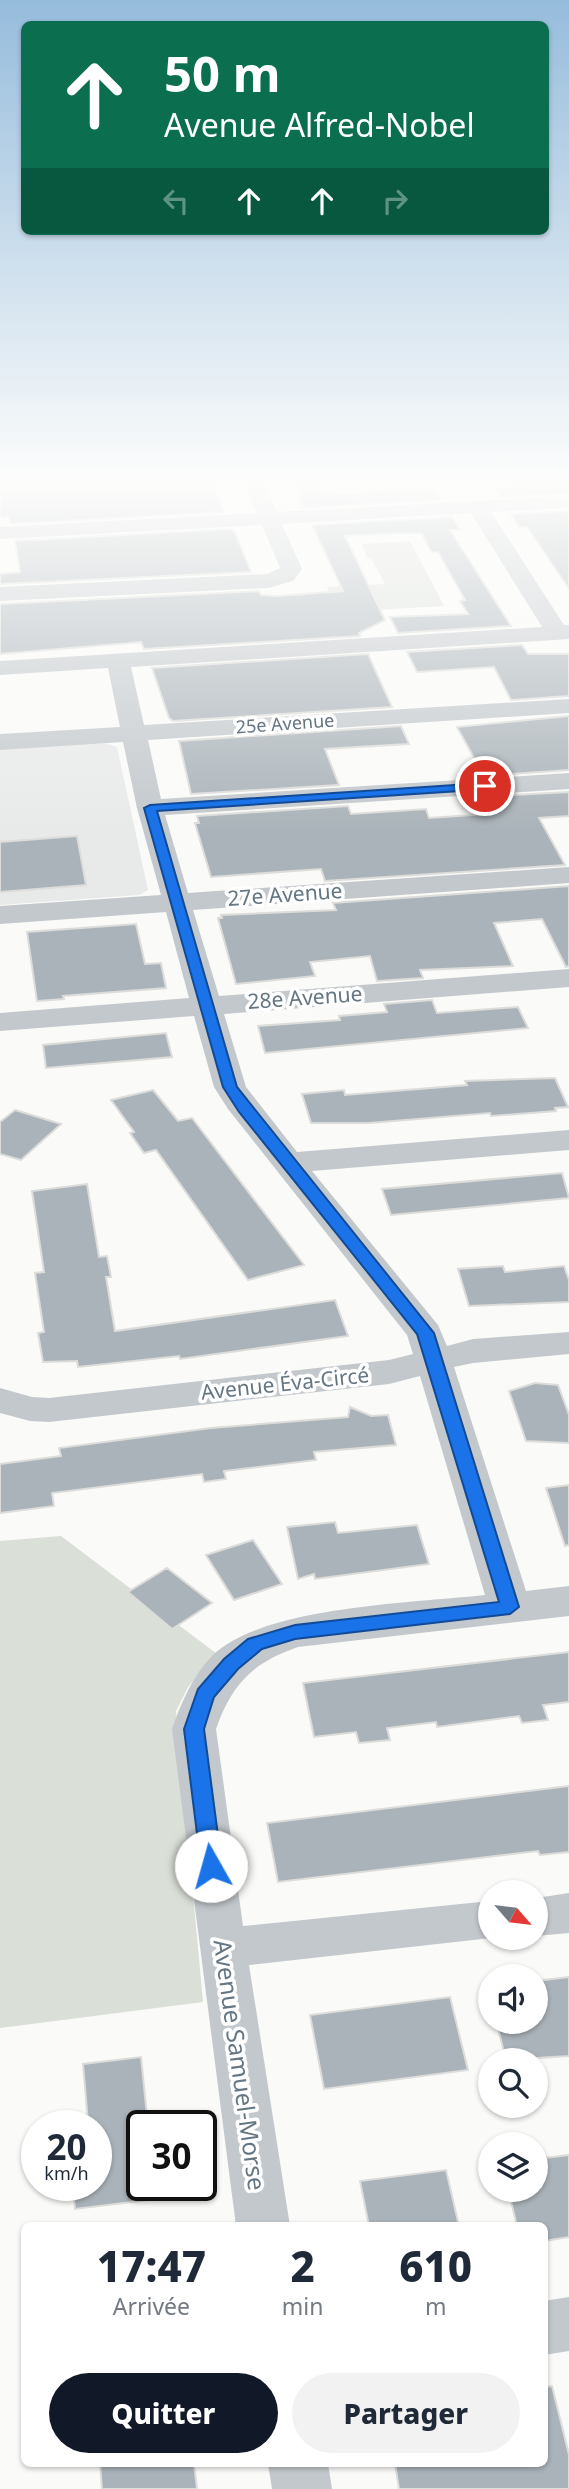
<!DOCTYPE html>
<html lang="fr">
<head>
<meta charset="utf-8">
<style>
  body { margin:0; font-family:"Noto Sans",sans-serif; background:#f2f2f3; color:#1f2937; height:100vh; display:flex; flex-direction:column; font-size:26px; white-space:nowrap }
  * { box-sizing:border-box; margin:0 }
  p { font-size:23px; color:#747a83 }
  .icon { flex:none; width:38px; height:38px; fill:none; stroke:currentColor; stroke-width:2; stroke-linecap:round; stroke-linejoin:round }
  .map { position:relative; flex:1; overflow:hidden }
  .sheet { position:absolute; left:21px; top:2222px; width:527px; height:245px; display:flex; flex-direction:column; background:#fff; border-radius:10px; box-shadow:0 2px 5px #0004 }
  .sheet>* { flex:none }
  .banner { position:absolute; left:21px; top:21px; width:528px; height:214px; border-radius:10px; box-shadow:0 2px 5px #0004; background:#0b6e4f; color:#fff; overflow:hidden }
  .needle { width:46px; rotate:118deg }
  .buttons { position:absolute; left:478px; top:1880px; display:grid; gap:14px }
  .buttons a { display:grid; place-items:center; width:70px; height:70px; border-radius:50%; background:#fff; box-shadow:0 2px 5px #0004; font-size:35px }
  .speed { position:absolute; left:21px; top:2110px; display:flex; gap:14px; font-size:35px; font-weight:700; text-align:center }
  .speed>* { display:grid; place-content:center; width:91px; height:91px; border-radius:50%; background:#fff; box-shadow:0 2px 5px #0004; line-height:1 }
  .speed small { font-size:18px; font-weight:400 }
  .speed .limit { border:4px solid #111; border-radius:10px; background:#fff; color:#111 }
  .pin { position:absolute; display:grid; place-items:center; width:60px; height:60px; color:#fff; margin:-30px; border:4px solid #fff; border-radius:50%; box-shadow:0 2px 7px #0007 }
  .me { position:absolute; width:77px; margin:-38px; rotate:353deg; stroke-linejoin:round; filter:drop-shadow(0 0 5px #0008) }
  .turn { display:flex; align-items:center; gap:24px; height:147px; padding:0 28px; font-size:32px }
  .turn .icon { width:91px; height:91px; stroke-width:2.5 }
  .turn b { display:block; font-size:49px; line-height:60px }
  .lanes { display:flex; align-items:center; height:66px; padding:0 28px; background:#0003; justify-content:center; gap:35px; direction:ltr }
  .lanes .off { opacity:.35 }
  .eta { display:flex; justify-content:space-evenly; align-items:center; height:119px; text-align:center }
  .eta b { font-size:42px; font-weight:800; line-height:49px }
  .action { display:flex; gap:14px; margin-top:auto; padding:14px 28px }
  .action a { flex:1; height:80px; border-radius:42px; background:#111827; color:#fff; font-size:28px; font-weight:800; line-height:80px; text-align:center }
  .action a+a { background:#f2f2f3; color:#1f2937 }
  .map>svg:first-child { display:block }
  .built { fill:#e8e9e9 }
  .green { fill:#dadfd7 }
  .building { fill:#aab3b9; stroke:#dcdcda; stroke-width:2 }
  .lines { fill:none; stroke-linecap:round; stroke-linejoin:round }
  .minor { fill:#c3c8cc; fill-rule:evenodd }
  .route { fill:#1a73e8; stroke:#114b97; stroke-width:2 }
  .labels { text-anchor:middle; stroke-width:7; stroke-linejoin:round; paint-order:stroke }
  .far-street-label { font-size:18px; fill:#657683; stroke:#fff }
  .street-label { font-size:21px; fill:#657683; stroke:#fff }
  .near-street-label { font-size:24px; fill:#657683; stroke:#fff }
</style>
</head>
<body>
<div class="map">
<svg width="569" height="2489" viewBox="0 0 569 2489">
  <rect width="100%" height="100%" fill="#fafaf8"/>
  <!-- built -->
  <path class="built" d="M104 743 117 747 148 890 139 895 0 905V749Z"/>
  <!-- green -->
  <path class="green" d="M410 541 444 606 338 612 327 587 385 584 371 558H367L362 544Z
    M61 1536 217 1654 188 1687 176 1711 203 2002 0 2028V1541Z"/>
  <!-- building -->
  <path class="building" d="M39 483H213L224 512 11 524 9 517H0V485Z
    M292 483H316L322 495 433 489 441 500 304 508Z
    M569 483V493L500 497 493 486Z
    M569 511V589L527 527H519L511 514Z
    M452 517 460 530H450L511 626 398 633 390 617 468 614 460 601 465 600 438 552 432 553 422 534 402 533 345 536 385 620 359 633 360 636 144 649 141 642 0 654V604L259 591 261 595 277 596 343 591 312 525Z
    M231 529 235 532 251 572 0 584V574L20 572 15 541Z
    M522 645 528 654H569V696L511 700 494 667 417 672 407 652Z
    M368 654 392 707 173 721 169 718 152 668Z
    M569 716V770L484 776 457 727Z
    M401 726 409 744 325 749 339 785 191 794 179 741Z
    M569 792V816L539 818 565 865 325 881 321 869 211 877 195 823H199L197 816 348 806 351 814 426 809 429 818 485 814 479 803 498 801 496 796Z
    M77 836 86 885 0 892V842Z
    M569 886V966L566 967 542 919 494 923 513 966 420 970 423 978 377 981 370 956 310 962 315 976 236 984 218 918H222L221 915 336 910 333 903Z
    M136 924 145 964 161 963 166 988 63 996 64 999 37 1001 27 932Z
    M432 1000 437 1013 518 1007 528 1028 265 1053 258 1026 340 1020 339 1016 387 1012 384 1004Z
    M166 1033 172 1057 46 1068 43 1045Z
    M555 1078 568 1107 555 1108 556 1111 491 1116 490 1113 369 1123H311L302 1094 344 1090 345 1095 467 1085 465 1081Z
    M153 1090 178 1121 192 1118 304 1265 248 1280 156 1150 144 1153 130 1133 134 1132 111 1100Z
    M15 1110 61 1124 21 1160 0 1154V1122Z
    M562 1173 569 1198 423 1212 391 1215 382 1189Z
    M87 1184 99 1257 107 1256 111 1277H106L115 1331 335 1300 348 1336 180 1359 179 1356 78 1367 77 1361 43 1362 38 1333 44 1332 35 1273 44 1272 32 1191Z
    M503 1266 505 1272 564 1266 569 1280V1302L469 1306 458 1269Z
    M535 1383 558 1385 569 1415V1443L526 1441 509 1391Z
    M350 1407 371 1416 388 1415 396 1445 314 1452 316 1460 224 1471 226 1479 204 1482 202 1474 52 1493 54 1506 0 1513V1464L61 1456 59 1448 211 1428 348 1417Z
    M569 1485V1545L565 1546 546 1488Z
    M335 1522 338 1533 417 1525 429 1564 315 1579 314 1574 298 1579 287 1527Z
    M253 1540 282 1584 234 1600 206 1555Z
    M167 1568 212 1603 172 1629 128 1592Z
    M569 1652V1702L543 1705 548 1720 522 1723 519 1716 437 1727 436 1722 387 1728 390 1740 359 1743 356 1732 314 1737 303 1683Z
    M569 1786V1852L540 1855 538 1851 278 1882 267 1823Z
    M569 1977V2056L506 2060 496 2021H536V1981Z
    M450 1997 468 2070 324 2089 310 2015Z
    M141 2057 147 2116H142V2186H155L156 2199 75 2209 73 2186H96V2122L88 2123 83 2064Z
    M569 2155V2237L544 2241V2226H517L508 2189H536V2159Z
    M446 2170 459 2226H369L360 2181Z
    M552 2386 569 2455V2489H399L395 2464H544V2387Z
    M100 2464H194L197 2489H102Z"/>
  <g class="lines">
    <!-- minor -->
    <path class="minor" d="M244 483H264L277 512 569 496V508L491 512 564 625H569V639L131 667 144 725 569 699V713L148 740 161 799 569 773V789L165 815 188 893 569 867V883L193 910 219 996 569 969V987L224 1014 246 1087 297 1152 569 1130V1150L312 1171 438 1325 447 1346 473 1339 569 1332V1354L473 1363 454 1367 526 1591 569 1586V1616L298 1647C252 1663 232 1684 216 1729L243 1926 490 1901V1937H500L249 1965 290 2226H236L172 1729C181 1703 193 1675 213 1655 264 1606 415 1603 485 1595L420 1376 389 1384 49 1422 30 1421 0 1413V1388L32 1397 49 1398 389 1360 413 1354 407 1335 228 1109 214 1087 194 1016 0 1031V1013L189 998 166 912 0 924V906L161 895 137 808 123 742 0 750V734L120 727 108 668 0 675V661L542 627 471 513 282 524 302 569 293 581 268 588 0 601V587L267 574 280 568 262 525 0 539V527L257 513Z
      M569 1893V1933L536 1936V1898Z
      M569 2297V2351L544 2355V2301Z
      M268 2464H328L332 2489H272Z"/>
  </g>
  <!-- sky -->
  <linearGradient id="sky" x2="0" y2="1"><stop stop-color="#96bcdc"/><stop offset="0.58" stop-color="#fdfdfc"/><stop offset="1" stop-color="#fdfdfc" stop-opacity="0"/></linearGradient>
  <rect width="569" height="831" fill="url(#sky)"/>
  <!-- route -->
  <path class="route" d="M485 783 490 784V789L157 811 237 1087 434 1333 519 1607 510 1614 295 1639 262 1649 238 1669 214 1697 204 1729 222 1866 219 1872 211 1875 204 1872 201 1866 184 1729 198 1689 224 1659 248 1639 295 1625 499 1602 417 1334 239 1112 223 1087 144 808 150 805Z"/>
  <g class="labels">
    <!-- far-street labels -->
    <g class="far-street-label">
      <text transform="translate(285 724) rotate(-4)" y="6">25e Avenue</text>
    </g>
    <!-- street labels -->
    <g class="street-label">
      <text transform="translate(285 895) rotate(-4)" y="7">27e Avenue</text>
      <text transform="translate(305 998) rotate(-4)" y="7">28e Avenue</text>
      <text transform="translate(285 1384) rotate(-6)" y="7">Avenue Éva-Circé</text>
    </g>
    <!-- near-street labels -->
    <g class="near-street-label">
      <text transform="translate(239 2065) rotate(82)" y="8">Avenue Samuel-Morse</text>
    </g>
  </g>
</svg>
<div class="buttons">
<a><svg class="needle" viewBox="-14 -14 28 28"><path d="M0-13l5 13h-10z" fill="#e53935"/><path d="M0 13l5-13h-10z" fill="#747a83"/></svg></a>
<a><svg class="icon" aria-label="sound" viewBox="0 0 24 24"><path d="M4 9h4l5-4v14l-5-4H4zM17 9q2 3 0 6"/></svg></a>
<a><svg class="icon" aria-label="search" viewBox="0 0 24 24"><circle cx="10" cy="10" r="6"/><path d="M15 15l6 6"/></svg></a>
<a><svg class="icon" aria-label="layers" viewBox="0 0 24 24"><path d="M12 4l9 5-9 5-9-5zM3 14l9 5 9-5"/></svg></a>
</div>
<div class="speed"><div>20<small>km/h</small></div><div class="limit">30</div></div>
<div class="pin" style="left:485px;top:786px;background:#d93025"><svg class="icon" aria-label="arrive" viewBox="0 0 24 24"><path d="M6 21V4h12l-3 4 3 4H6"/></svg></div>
<svg class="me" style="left:211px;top:1866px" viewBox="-20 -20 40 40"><circle r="19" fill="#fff"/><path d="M0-13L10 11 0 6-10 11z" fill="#1a73e8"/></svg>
<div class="banner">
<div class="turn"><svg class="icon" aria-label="ahead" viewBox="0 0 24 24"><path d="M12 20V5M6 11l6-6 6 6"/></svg><div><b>50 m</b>Avenue Alfred-Nobel</div></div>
<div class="lanes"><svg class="icon off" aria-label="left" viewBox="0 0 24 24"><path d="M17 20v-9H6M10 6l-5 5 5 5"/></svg><svg class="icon" aria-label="ahead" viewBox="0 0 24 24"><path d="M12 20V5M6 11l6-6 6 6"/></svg><svg class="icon" aria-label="ahead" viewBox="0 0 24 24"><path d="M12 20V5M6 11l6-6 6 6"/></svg><svg class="icon off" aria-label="right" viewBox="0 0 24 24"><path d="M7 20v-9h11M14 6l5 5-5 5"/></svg></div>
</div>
<section class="sheet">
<div class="eta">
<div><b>17:47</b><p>Arrivée</p></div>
<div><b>2</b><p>min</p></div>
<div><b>610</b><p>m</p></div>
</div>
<div class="action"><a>Quitter</a><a>Partager</a></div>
</section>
</div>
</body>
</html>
